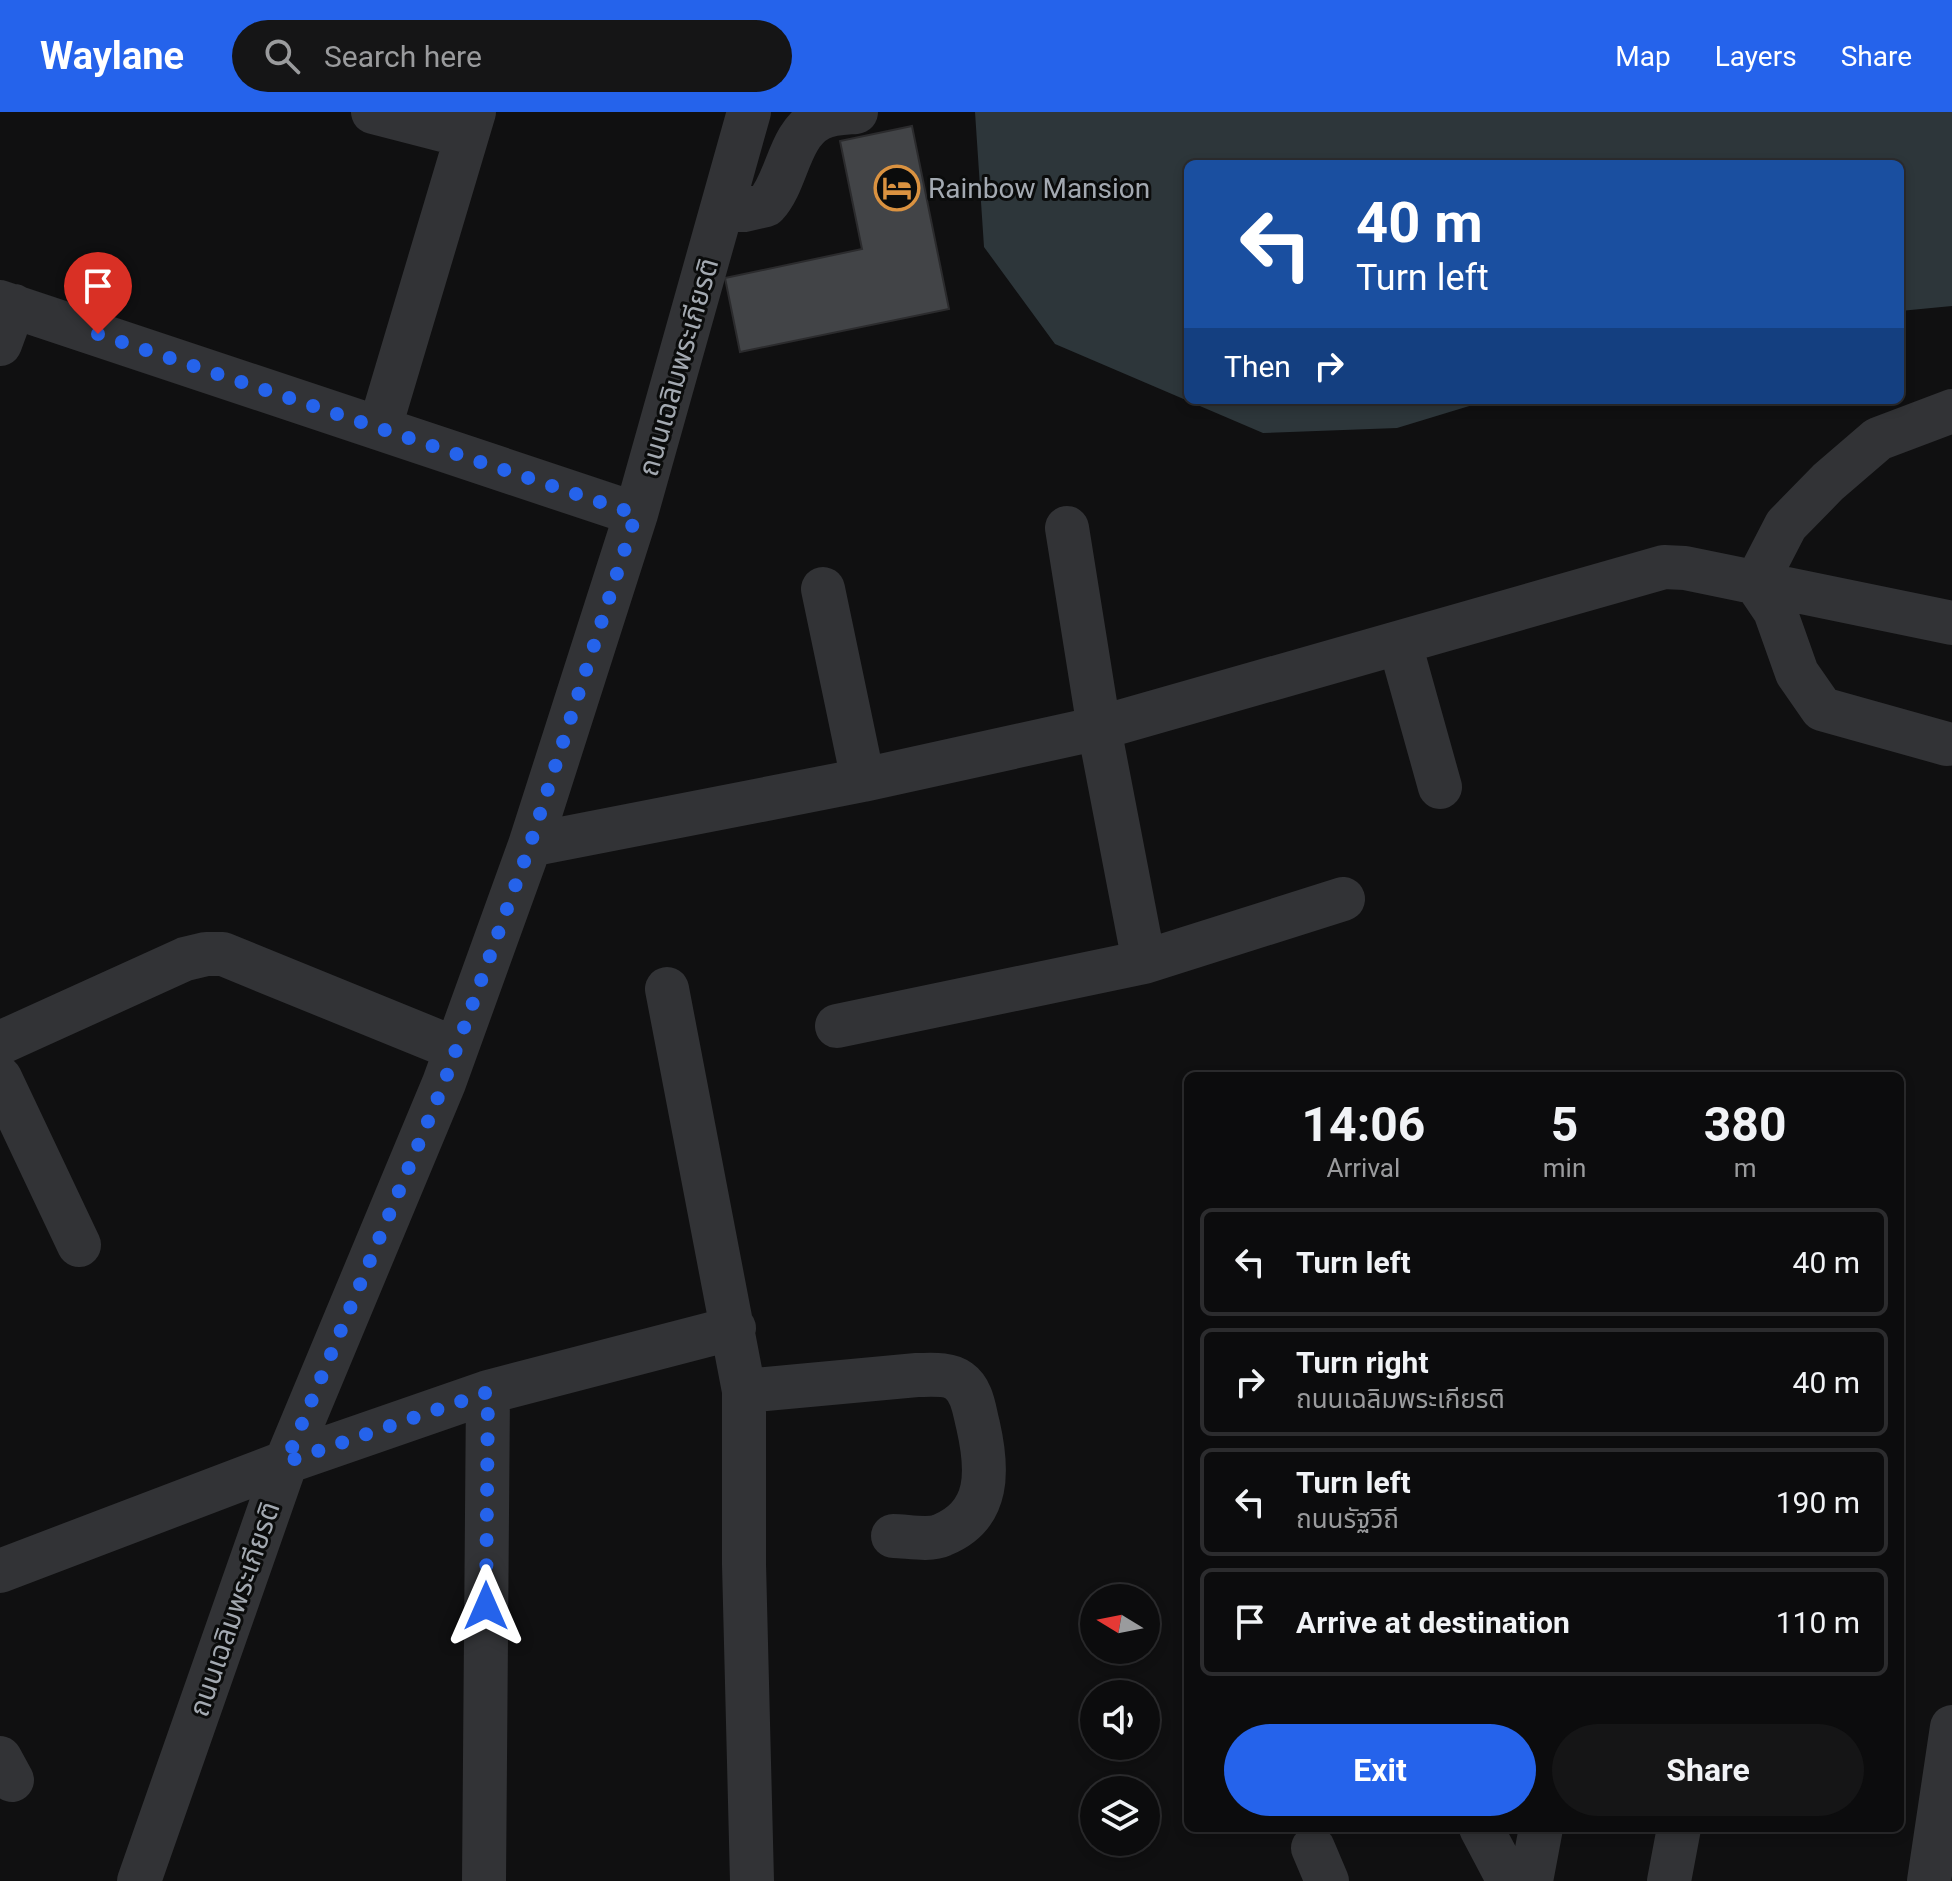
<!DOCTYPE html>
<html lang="en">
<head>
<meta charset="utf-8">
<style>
  body { margin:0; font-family:Roboto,"Noto Sans Thai",sans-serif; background:#151516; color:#f1f3f6; height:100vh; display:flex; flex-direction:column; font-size:30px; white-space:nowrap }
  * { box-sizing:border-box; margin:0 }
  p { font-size:26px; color:#9a9b9d }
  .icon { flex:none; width:44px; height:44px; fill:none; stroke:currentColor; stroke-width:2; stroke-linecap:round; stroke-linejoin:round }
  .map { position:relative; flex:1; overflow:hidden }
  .sheet { position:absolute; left:1184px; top:960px; width:720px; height:760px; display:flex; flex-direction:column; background:#0c0c0d; border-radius:12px; box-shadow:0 4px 12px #0003,0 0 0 2px #2c2c2e }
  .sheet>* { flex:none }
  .top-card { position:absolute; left:1184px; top:48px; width:720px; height:244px; border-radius:12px; box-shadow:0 4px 12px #0003,0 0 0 2px #2c2c2e; background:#1a4fa0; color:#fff; overflow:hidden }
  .needle { width:52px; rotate:280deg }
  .fabs { position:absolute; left:1080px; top:1472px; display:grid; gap:16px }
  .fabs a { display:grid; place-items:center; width:80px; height:80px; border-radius:50%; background:#0c0c0d; box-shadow:0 4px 12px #0003,0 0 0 2px #2c2c2e; font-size:40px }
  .pin { position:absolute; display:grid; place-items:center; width:68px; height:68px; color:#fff; margin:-82px -34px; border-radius:50% 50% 50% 0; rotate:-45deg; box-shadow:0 0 8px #0007 }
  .pin .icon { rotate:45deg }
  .me { position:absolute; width:88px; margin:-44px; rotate:0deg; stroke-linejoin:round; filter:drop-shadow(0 0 6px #0008) }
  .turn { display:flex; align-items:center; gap:28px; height:168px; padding:0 40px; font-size:36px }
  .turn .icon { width:104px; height:104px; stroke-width:2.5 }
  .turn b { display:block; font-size:56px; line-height:68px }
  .then { display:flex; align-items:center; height:76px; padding:0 40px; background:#0003; gap:16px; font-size:30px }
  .eta { display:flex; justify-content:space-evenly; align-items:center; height:136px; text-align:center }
  .eta b { font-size:48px; font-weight:700; line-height:56px }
  .button { display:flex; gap:16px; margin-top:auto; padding:16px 40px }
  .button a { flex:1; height:92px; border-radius:48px; background:#2563eb; color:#fff; font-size:32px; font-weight:700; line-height:92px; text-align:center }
  .button a+a { background:#151516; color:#f1f3f6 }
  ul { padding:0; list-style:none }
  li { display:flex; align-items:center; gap:24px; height:108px; margin:0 16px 12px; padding:0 24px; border:4px solid #2c2c2e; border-radius:12px }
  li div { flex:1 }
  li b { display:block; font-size:30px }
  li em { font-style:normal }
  header { display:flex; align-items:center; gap:48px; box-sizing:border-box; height:112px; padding:0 40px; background:#2563eb; color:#fff }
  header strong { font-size:38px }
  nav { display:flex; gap:44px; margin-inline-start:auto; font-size:28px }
  .search { width:560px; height:72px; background:#151516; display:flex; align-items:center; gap:20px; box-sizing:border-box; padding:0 28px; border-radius:44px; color:#9a9b9d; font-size:30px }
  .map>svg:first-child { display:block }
  .water { fill:#2d363a }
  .building { fill:#424447; stroke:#2b2b2d; stroke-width:2 }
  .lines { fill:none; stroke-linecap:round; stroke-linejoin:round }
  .minor { stroke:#323336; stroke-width:44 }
  .route { stroke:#2563eb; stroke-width:14; stroke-dasharray:0 25.2 }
  .labels { text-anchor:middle; stroke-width:6; stroke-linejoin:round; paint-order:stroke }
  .poi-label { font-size:28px; fill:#a3a9b1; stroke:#0b0c0c; text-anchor:start }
  .street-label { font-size:28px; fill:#a3a9b1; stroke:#0b0c0c }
</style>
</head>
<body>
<header>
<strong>Waylane</strong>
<div class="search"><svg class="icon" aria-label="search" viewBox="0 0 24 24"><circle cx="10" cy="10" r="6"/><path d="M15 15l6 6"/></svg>Search here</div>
<nav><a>Map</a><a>Layers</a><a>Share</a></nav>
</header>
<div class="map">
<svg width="1952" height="1769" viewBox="0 0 1952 1769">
  <rect width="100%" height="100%" fill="#101011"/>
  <!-- water -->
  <path class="water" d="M975 0H1952V194L1900 199V52H1188V288H1489L1397 316 1263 321 1055 232 984 135Z"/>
  <!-- building -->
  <path class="building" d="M912 14 949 197 740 240 725 166 862 137 840 29Z"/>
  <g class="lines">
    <!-- minor -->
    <path class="minor" d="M373 0 466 24
      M722 97 744 98 766 93C788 69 788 23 819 7 830 1 844 1 856 0
      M0 190 636 402
      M0 232 14 194
      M380 315 474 0
      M1067 416 1099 616 1144 850
      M823 477 863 668
      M1400 532 1440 675
      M1947 632 1822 597 1797 561 1775 499 1756 471 1786 413 1828 370 1878 327 1952 299
      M530 733 863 668 1099 616 1664 455 1685 456 1952 511
      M667 877 744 1279V1452L752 1769
      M837 914 1144 850 1343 787
      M0 931 185 847 206 842H223L456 937
      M0 966 79 1133
      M744 1279 917 1263C930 1263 949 1261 959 1269 973 1279 974 1298 978 1313 988 1357 991 1403 942 1423 929 1429 907 1424 893 1424
      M0 1459 286 1350 488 1280 734 1216
      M0 1646 12 1668
      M1481 1716 1509 1769
      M1313 1736 1327 1769
      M139 1769 286 1350 444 971 530 733 636 402 749 0
      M484 1769 488 1280
      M1531 1769 1541 1716
      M1669 1769 1679 1716
      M1929 1769 1952 1615"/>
  </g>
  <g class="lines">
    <!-- route -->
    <path class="route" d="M98 222 636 402 530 733 444 971 286 1350 488 1280 486 1494"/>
  </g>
  <!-- icons -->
  <defs>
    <g id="hotel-ring" transform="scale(2.3)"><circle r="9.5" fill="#0b0c0c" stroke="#da9240" stroke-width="1.5"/><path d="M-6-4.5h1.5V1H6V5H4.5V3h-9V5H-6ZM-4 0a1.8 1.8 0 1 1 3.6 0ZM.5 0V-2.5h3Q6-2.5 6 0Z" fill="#da9240"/></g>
  </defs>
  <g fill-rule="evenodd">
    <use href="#hotel-ring" x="897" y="76"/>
  </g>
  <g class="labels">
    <!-- poi labels -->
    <g class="poi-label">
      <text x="928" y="86">Rainbow Mansion</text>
    </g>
    <!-- street labels -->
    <g class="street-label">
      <text transform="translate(678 255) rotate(-74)" y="10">ถนนเฉลิมพระเกียรติ</text>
      <text transform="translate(234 1497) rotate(-71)" y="10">ถนนเฉลิมพระเกียรติ</text>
    </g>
  </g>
</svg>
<div class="fabs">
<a><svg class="needle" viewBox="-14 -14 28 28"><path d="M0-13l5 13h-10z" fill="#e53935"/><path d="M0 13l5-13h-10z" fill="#9a9b9d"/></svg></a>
<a><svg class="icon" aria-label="sound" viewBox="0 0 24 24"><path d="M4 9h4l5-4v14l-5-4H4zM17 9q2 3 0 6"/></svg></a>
<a><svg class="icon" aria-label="layers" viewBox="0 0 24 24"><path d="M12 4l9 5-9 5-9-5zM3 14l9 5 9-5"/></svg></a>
</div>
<div class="pin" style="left:98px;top:222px;background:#d93025"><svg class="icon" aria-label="arrive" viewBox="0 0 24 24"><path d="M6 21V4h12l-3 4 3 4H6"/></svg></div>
<svg class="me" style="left:486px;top:1494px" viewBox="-20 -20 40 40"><path d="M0-17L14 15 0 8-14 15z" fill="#2563eb" stroke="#fff" stroke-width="4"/></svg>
<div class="top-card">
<div class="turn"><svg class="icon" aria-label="left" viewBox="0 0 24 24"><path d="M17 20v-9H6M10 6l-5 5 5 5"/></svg><div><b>40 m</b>Turn left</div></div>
<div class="then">Then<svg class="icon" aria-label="right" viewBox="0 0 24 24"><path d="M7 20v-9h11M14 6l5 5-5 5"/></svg></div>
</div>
<section class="sheet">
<div class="eta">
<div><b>14:06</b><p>Arrival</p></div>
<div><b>5</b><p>min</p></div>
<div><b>380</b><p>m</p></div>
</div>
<ul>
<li><svg class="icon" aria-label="left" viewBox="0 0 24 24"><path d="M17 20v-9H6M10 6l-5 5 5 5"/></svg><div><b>Turn left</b></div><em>40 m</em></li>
<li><svg class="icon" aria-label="right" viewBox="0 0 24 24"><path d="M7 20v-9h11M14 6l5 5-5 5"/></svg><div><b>Turn right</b><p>ถนนเฉลิมพระเกียรติ</p></div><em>40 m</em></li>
<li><svg class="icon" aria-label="left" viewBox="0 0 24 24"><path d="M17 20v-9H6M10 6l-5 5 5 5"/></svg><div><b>Turn left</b><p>ถนนรัฐวิถี</p></div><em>190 m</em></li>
<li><svg class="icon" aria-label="arrive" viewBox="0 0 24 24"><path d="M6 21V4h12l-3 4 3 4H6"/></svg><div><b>Arrive at destination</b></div><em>110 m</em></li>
</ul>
<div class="button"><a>Exit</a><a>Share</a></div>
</section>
</div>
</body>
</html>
